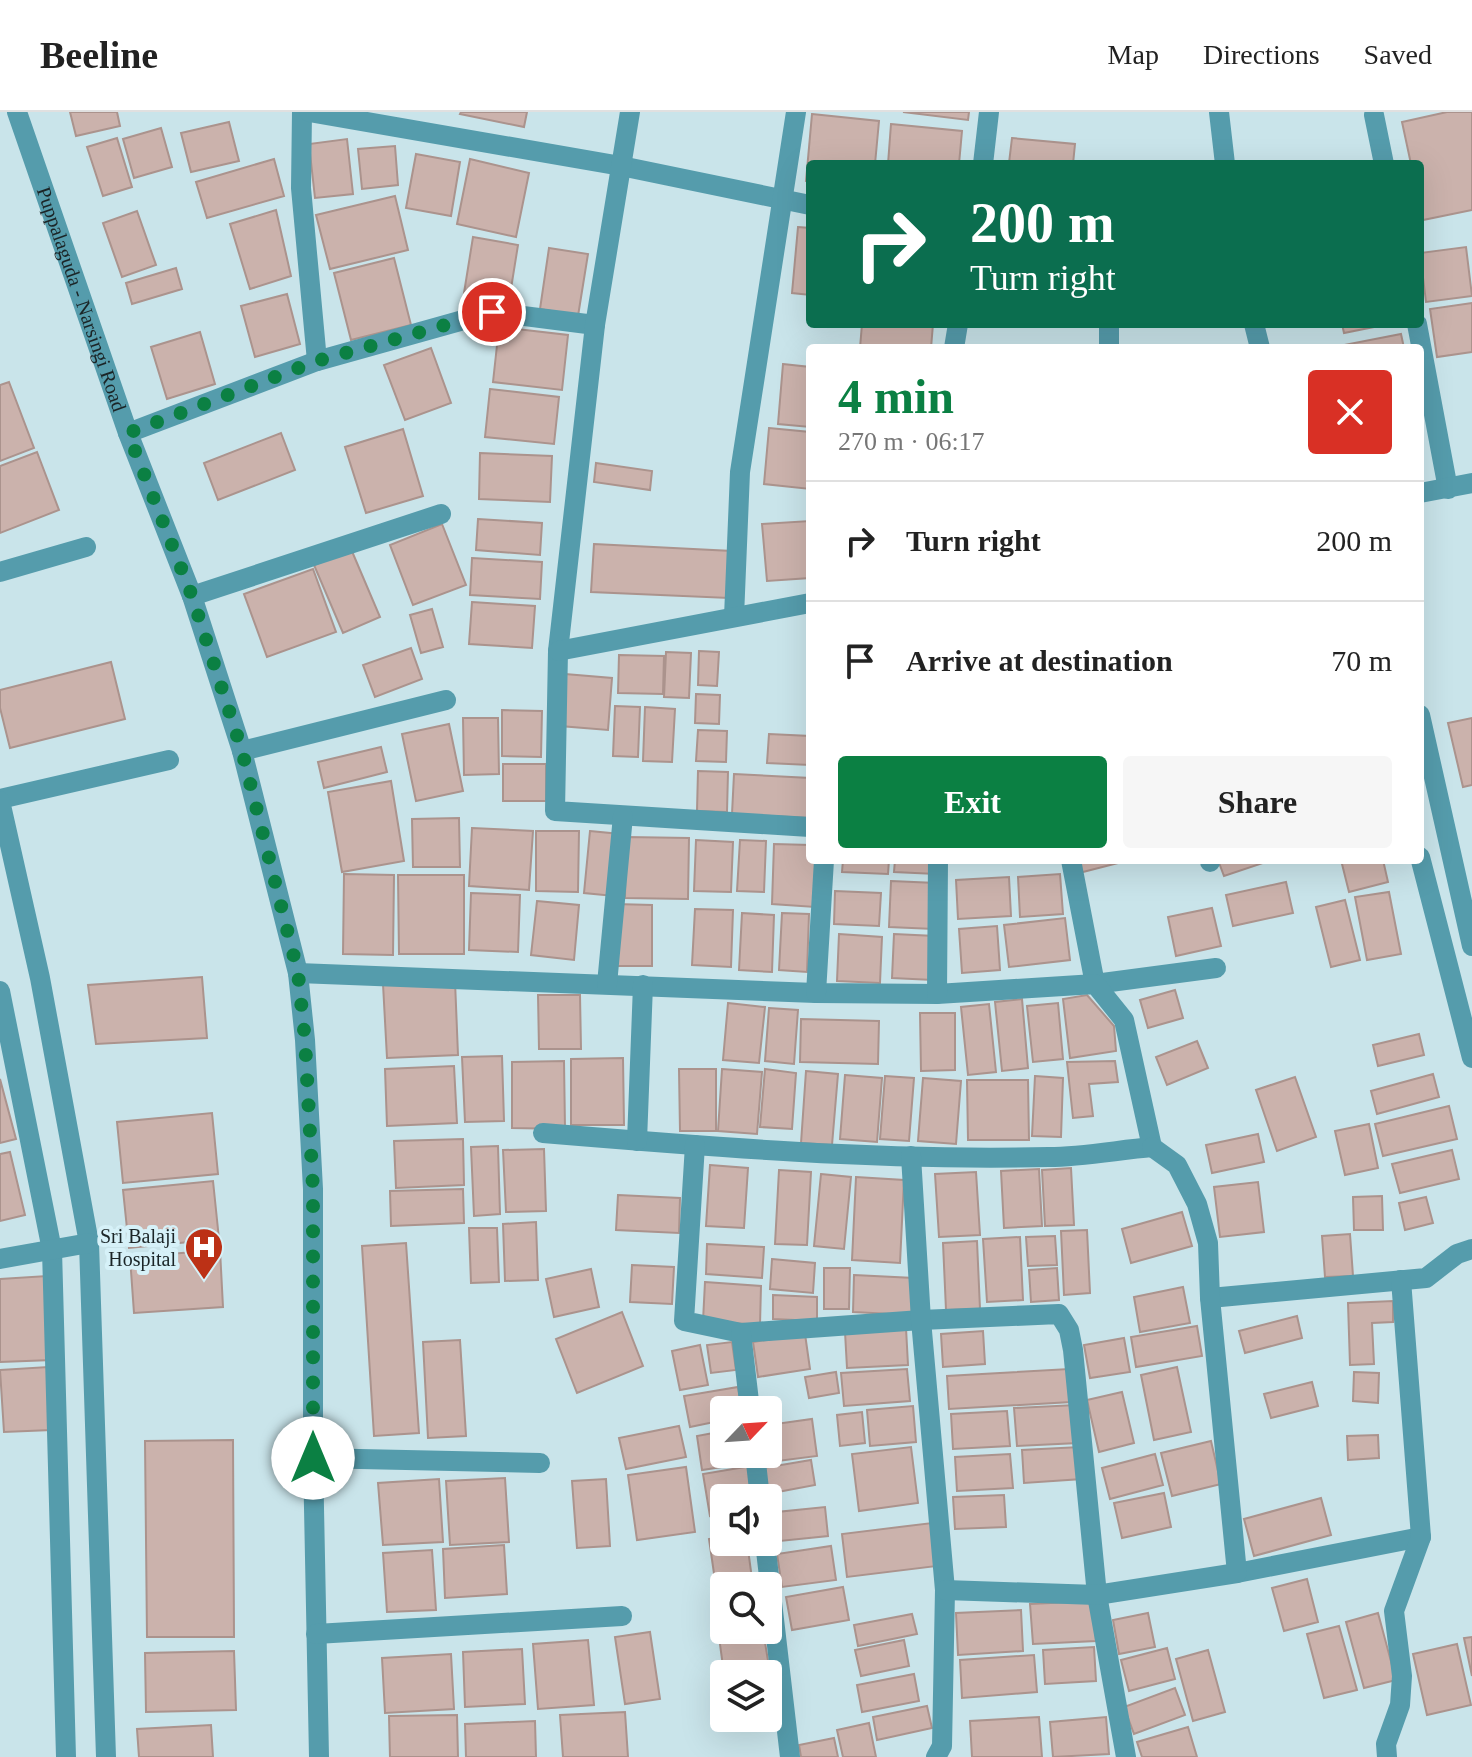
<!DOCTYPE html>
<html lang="en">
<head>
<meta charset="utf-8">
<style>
  body { margin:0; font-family:Georgia,serif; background:#f6f6f6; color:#222; height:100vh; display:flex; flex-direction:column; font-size:30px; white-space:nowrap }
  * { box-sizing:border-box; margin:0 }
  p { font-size:26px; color:#767676 }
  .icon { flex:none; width:44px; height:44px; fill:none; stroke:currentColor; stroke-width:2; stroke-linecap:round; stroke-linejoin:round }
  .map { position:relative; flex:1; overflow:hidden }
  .sheet { position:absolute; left:806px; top:232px; width:618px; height:520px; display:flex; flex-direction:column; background:#fff; border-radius:8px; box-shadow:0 8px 32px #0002 }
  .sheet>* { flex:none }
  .top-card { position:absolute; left:806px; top:48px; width:618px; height:168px; border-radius:8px; box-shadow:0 8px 32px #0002; background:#0b6e4f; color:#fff; overflow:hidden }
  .needle { width:52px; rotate:65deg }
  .fabs { position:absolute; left:710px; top:1284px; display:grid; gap:16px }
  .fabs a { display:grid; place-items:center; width:72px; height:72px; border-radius:8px; background:#fff; box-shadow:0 8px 32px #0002; font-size:40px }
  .pin { position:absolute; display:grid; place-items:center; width:68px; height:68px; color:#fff; margin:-34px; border:4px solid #fff; border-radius:50%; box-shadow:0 2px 8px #0007 }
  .me { position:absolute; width:88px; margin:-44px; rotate:0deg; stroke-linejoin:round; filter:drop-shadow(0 0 6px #0008) }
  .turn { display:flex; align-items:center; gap:28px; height:168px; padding:0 32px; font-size:36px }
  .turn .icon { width:104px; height:104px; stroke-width:2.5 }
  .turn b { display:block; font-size:56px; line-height:68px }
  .round { display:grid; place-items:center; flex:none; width:84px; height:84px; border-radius:8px; background:#f6f6f6 }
  .head { display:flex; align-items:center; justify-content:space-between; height:136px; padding:0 32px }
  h1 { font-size:48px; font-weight:800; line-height:60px; color:#0b8043 }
  .button { display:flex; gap:16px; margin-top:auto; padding:16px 32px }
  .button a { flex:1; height:92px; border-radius:8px; background:#0b8043; color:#fff; font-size:32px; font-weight:800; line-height:92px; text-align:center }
  .button a+a { background:#f6f6f6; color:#222 }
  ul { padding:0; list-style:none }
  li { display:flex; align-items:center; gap:24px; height:120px; padding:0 32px; border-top:2px solid #e0e0e0 }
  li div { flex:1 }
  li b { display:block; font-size:30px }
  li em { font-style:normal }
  header { display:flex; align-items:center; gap:48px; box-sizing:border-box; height:112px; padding:0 40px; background:#fff; border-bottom:2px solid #e0e0e0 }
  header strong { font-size:38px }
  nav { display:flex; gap:44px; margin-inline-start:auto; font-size:28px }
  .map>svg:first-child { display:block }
  .building { fill:#cbb2ac; stroke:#ab938d; stroke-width:2 }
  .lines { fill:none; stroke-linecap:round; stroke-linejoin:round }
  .minor { stroke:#559cac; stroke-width:20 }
  .route { stroke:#0b8043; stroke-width:14; stroke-dasharray:0 25.2 }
  .labels { text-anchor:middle; stroke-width:8; stroke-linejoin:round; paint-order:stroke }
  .street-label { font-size:20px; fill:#1b2527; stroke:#d6f1f8 }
  .poi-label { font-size:20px; fill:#1b2527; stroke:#d6f1f8; text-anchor:end }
</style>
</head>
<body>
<header>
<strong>Beeline</strong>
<nav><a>Map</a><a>Directions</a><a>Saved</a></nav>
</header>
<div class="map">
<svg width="1472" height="1645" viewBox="0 0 1472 1645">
  <rect width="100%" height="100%" fill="#c9e4ea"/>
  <!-- building -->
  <path class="building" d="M70 0H117L120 14 76 24Z
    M461 0H527L524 15 460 2Z
    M903 0H969L968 8Z
    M1447 0H1472V98L1423 108 1420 95V52H1411L1402 10Z
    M812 2 879 9 875 52H810V70L806 69Z
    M229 10 239 49 191 60 181 21Z
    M891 12 962 19 959 52H888Z
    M161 16 172 55 134 66 123 27Z
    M117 26 132 75 103 84 87 35Z
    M1012 26 1075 32 1073 52 1009 51Z
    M347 27 353 82 315 86 309 32Z
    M395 34 398 73 362 77 358 37Z
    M416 42 460 50 451 104 406 96Z
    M274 47 284 84 207 106 196 70Z
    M470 47 529 61 516 125 457 112Z
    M395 84 408 138 330 157 316 103Z
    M276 98 291 164 250 177 230 112Z
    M137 99 156 153 122 165 103 111Z
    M798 115 810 116V183L792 181Z
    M473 125 518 133 509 189 464 181Z
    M1466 135 1472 184 1426 190 1420 141Z
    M549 136 588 142 578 204 540 197Z
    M394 146 411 213 351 228 334 161Z
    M176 156 182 177 132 192 126 171Z
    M287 182 300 232 255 245 241 194Z
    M1472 191V240L1437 245 1430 197Z
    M862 212H933L931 236H860Z
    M1342 212H1389L1344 221Z
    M499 215 568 223 562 278 493 270Z
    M200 220 215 272 167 287 151 235Z
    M1401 222 1404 236H1344V233Z
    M431 236 451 291 405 308 384 253Z
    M783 252 810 255V315L778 312Z
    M9 270 34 336 0 349V273Z
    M490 277 559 285 554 332 485 325Z
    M769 316 810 320V377L764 372Z
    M403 317 423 384 366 401 345 335Z
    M281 321 295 358 218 388 204 351Z
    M37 340 59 398 0 421V354Z
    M480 341 552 344 550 390 479 387Z
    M596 351 652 359 650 378 594 370Z
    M478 407 542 411 540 443 476 438Z
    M810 409V466L767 469 762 412Z
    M442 412 466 473 413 493 390 433Z
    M594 432 732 439 729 486 591 480Z
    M351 437 380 505 343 521 314 453Z
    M472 446 542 450 540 487 470 483Z
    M313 457 336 520 267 545 244 482Z
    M472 490 535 494 532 536 469 532Z
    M432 497 443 535 421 541 410 503Z
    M411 536 422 567 375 585 363 553Z
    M699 539 719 540 717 574 698 573Z
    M666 540 691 541 689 586 664 585Z
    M619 543 664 544 663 582 618 581Z
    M111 550 125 607 10 636 0 596V578Z
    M565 562 612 566 608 618 560 614Z
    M696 582 720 583 719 612 695 611Z
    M615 594 640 595 638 645 613 644Z
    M645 595 675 597 672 650 643 649Z
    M502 598 542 599 541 645 502 644Z
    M463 606H498L499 662 464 663Z
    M1472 606V673L1463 675 1448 611Z
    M449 612 463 679 416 689 402 622Z
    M698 618 727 619 726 650 696 649Z
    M769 622 810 624V653L767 651Z
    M381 635 387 660 324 676 318 650Z
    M503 652H546V689H503Z
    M698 659 728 660 727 700 697 699Z
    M734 662 810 666V706L732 702Z
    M391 669 404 749 342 760 328 680Z
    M459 706 460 755H413L412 707Z
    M472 716 533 719 529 778 469 774Z
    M536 719H579L578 780 536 779Z
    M590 719 620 722 614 784 584 781Z
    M626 725 689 726 688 787 625 786Z
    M696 728 733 730 731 780 694 779Z
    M740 728 766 729 764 780 737 779Z
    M774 732 810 733V748H817L815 795 772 792Z
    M843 748H889L888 762 842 760Z
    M895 748H936V762L894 760Z
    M1075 748H1126V749L1079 761Z
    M1218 748H1265L1266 750 1224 764Z
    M1341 748H1383L1388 770 1349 780Z
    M344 762 394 763 393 843 343 842Z
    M1060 762 1063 802 1020 805 1018 765Z
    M398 763H464V842H399Z
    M1009 765 1011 804 958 807 956 768Z
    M891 769 936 771 934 817 889 815Z
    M1286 770 1293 801 1233 814 1226 783Z
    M835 779 881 781 879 814 834 812Z
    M1389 780 1401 842 1367 848 1355 785Z
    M471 781 520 783 518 840 469 838Z
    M1345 788 1360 848 1331 855 1316 795Z
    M537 789 579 793 574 848 531 843Z
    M615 792 652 793V854H614Z
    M1212 796 1221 834 1176 844 1168 805Z
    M695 797 733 798 731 855 692 853Z
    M742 801 774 803 772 860 739 858Z
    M782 801 809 802 807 860 779 858Z
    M1065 806 1070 848 1009 855 1004 813Z
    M997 814 1000 858 962 861 959 817Z
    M839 822 882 825 880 871 837 869Z
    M894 822 935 824 933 868 892 866Z
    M202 865 207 926 96 932 88 873Z
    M455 869 458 943 387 946 383 872Z
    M1175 878 1183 906 1148 916 1140 888Z
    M538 883H580L581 937H539Z
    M1087 883 1114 914 1116 939 1070 946 1063 887Z
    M1022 887 1028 956 1002 959 995 890Z
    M728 891 765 895 759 951 723 948Z
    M1058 891 1063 947 1033 950 1027 894Z
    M989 892 996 960 968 963 961 895Z
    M769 896 798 898 794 952 765 949Z
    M920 901H955V958L921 959Z
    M801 907 879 909 878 952 800 950Z
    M1419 922 1424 943 1378 954 1373 933Z
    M1197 929 1208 956 1167 973 1156 945Z
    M502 944 504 1009 465 1010 462 945Z
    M623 946 624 1013H571V947Z
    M564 949 565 1017 512 1016V950Z
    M1115 949 1118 970 1089 972 1093 1004 1073 1006 1067 950Z
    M454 954 457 1011 387 1014 385 957Z
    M679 957H716V1019H680Z
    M722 957 762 960 757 1022 718 1019Z
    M765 957 796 961 792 1017 760 1015Z
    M806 959 838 962 832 1033 801 1031Z
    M1433 962 1439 985 1377 1002 1371 979Z
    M845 963 882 966 877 1030 840 1027Z
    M885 964 914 966 909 1029 880 1027Z
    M1035 964 1063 966 1061 1025 1032 1024Z
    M1295 965 1316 1025 1277 1039 1256 978Z
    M923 966 961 969 956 1032 918 1029Z
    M0 967 16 1027 0 1031Z
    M967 968H1028L1029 1028H968Z
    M1449 994 1457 1027 1383 1044 1375 1012Z
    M212 1001 218 1062 123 1071 117 1010Z
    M1369 1012 1378 1056 1345 1063 1335 1019Z
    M1258 1022 1264 1050 1212 1061 1206 1033Z
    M463 1027 464 1073 396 1076 394 1029Z
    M498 1034 500 1102 474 1104 471 1035Z
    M544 1037 546 1099 506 1100 503 1038Z
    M1452 1038 1459 1067 1400 1081 1392 1052Z
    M10 1040 25 1103 0 1109V1042Z
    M710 1053 748 1056 744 1116 706 1114Z
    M1071 1056 1074 1113 1045 1114 1042 1058Z
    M1039 1057 1042 1114 1004 1116 1001 1059Z
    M779 1058 811 1060 807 1133 775 1132Z
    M976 1060 980 1123 939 1125 935 1062Z
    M821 1062 851 1065 844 1137 814 1134Z
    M856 1065 904 1068 900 1151 852 1148Z
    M213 1069 219 1127 129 1136 123 1078Z
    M1258 1070 1264 1120 1220 1125 1214 1075Z
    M463 1077 464 1111 391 1114 390 1079Z
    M618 1083 680 1086 679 1121 616 1118Z
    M1382 1084 1383 1118H1354L1353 1085Z
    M1426 1085 1433 1111 1405 1118 1399 1091Z
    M1182 1100 1192 1134 1131 1151 1122 1117Z
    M536 1110 538 1168 505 1169 503 1112Z
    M469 1116H497L499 1170 471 1171Z
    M1087 1118 1090 1181 1064 1183 1061 1119Z
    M1350 1122 1353 1164 1325 1165 1322 1124Z
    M1055 1124 1057 1153 1028 1154 1026 1125Z
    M1020 1125 1023 1188 987 1190 983 1127Z
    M977 1129 980 1197 946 1198 943 1131Z
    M406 1131 419 1321 374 1324 362 1134Z
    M707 1132 764 1135 762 1166 706 1162Z
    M220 1138 223 1195 134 1201 130 1145Z
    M772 1147 815 1151 813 1181 770 1177Z
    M632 1153 674 1155 672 1192 630 1190Z
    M824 1156H850L849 1197H824Z
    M1057 1156 1059 1188 1031 1190 1029 1158Z
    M591 1157 599 1195 554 1205 546 1167Z
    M854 1163 914 1166 912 1203 853 1200Z
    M47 1164 52 1248 0 1250V1167Z
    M705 1170 761 1174 760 1213 703 1209Z
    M1183 1175 1190 1211 1140 1220 1134 1185Z
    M773 1183 817 1185V1209L773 1207Z
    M1393 1189V1210L1372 1211 1374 1252 1350 1253 1348 1191Z
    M622 1200 643 1254 577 1281 556 1227Z
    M1297 1204 1302 1226 1245 1241 1239 1219Z
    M1197 1214 1202 1244 1136 1255 1131 1225Z
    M906 1216 908 1253 847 1256 845 1220Z
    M983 1219 985 1252 943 1255 941 1222Z
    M805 1222 810 1257 758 1265 753 1230Z
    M1124 1226 1130 1260 1090 1266 1084 1233Z
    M460 1228 466 1324 428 1326 423 1230Z
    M732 1230 736 1258 711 1261 707 1233Z
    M700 1233 708 1273 680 1278 672 1239Z
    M48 1255 51 1318 4 1320 0 1258Z
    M1177 1255 1191 1320 1154 1328 1141 1263Z
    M907 1257 910 1289 844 1294 841 1261Z
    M1069 1257 1071 1290 949 1297 947 1264Z
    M836 1260 839 1281 809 1286 805 1265Z
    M1354 1260 1379 1261 1378 1291 1353 1289Z
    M1312 1270 1318 1294 1271 1306 1264 1282Z
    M738 1275 742 1298H724V1308L690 1315 684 1284Z
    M1122 1280 1134 1331 1099 1340 1087 1288Z
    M1076 1293 1078 1331 1017 1334 1014 1296Z
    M913 1294 916 1330 870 1334 867 1298Z
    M1007 1299 1010 1334 953 1337 951 1302Z
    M862 1300 865 1331 840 1334 837 1303Z
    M812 1307 817 1344 762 1351 761 1342H768V1313Z
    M679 1314 686 1345 626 1357 619 1326Z
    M724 1319V1342H747L748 1351 702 1358 697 1324Z
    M1378 1323 1379 1346 1348 1348 1347 1324Z
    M233 1328 234 1525H147L145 1329Z
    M1211 1329 1221 1372 1172 1384 1161 1341Z
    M911 1335 918 1391 859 1399 852 1342Z
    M1080 1335 1082 1367 1024 1371 1022 1338Z
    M1010 1342 1013 1376 957 1379 955 1345Z
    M1155 1342 1163 1373 1110 1387 1102 1356Z
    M811 1348 815 1373 767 1382 763 1356Z
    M751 1354 756 1386H724V1402L710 1404 703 1362Z
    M686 1355 695 1420 637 1428 628 1363Z
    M505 1366 509 1430 450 1433 446 1369Z
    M439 1367 443 1430 383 1433 378 1371Z
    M606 1367 610 1434 577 1436 572 1369Z
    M1164 1381 1171 1415 1122 1426 1114 1391Z
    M1004 1383 1006 1415 955 1417 953 1385Z
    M1321 1386 1331 1423 1254 1444 1244 1407Z
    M825 1395 828 1424 780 1429 777 1400Z
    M932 1411 937 1454 847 1465 842 1422Z
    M724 1424V1430H747L753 1474H724V1496H719L709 1427Z
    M504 1433 507 1482 445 1486 443 1437Z
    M831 1434 836 1468 782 1475 777 1442Z
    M432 1438 436 1498 387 1500 383 1441Z
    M1307 1467 1318 1510 1284 1519 1272 1476Z
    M843 1475 849 1508 792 1518 786 1485Z
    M1093 1489 1096 1529 1033 1532 1030 1492Z
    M1021 1498 1023 1539 958 1543 956 1501Z
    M1148 1501 1155 1535 1119 1542 1113 1508Z
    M1378 1501 1396 1568 1364 1576 1346 1510Z
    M912 1502 917 1522 858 1534 854 1513Z
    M724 1509V1518H763L770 1561 724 1562 717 1510Z
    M1339 1514 1357 1578 1324 1586 1307 1522Z
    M650 1520 660 1587 625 1592 615 1525Z
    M1472 1525V1564L1464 1526Z
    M588 1528 594 1593 538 1597 533 1532Z
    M904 1528 909 1554 861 1564 855 1538Z
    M1457 1532 1471 1593 1427 1603 1413 1542Z
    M1094 1535 1096 1569 1045 1572 1043 1538Z
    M1167 1536 1175 1567 1129 1579 1121 1548Z
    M522 1537 525 1592 465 1595 463 1540Z
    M1208 1538 1225 1600 1193 1609 1176 1547Z
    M234 1539 236 1598 146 1600 145 1541Z
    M451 1542 454 1597 385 1601 382 1546Z
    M1034 1543 1037 1580 962 1586 960 1548Z
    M914 1562 919 1589 862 1600 857 1573Z
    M1175 1576 1185 1603 1134 1622 1124 1595Z
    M927 1594 932 1616 877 1628 873 1605Z
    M625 1600 628 1645H563L560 1603Z
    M457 1603 458 1645H390L389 1604Z
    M1039 1605 1042 1645H972L970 1609Z
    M1106 1605 1109 1642 1053 1645 1050 1610Z
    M535 1609 536 1645H466L465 1612Z
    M869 1611 876 1645H843L837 1618Z
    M211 1613 213 1645H139L137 1617Z
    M1188 1615 1197 1645H1142L1137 1630Z
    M834 1626 838 1645H801L799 1633Z"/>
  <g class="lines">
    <!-- minor -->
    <g class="minor">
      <path id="s1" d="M17 0 128 321 192 484 242 639 298 861 305 928 313 1077V1346L319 1645"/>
      <path d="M302 0 301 76 317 249 492 200 595 213"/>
      <path d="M309 0 621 54 810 93"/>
      <path d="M630 0 595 213 558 539 555 699 810 715"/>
      <path d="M1219 0 1225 52"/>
      <path d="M1374 3 1384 52"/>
      <path d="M983 52 989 0"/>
      <path d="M1254 212 1260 236"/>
      <path d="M1417 212 1448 377"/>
      <path d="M954 236 958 212"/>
      <path d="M1109 236V212"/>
      <path d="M128 321 317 249"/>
      <path d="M1420 381 1472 371"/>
      <path d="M0 460 86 435"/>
      <path d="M192 484 441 402"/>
      <path d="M734 505 740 360 796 0"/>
      <path d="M558 539 810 491"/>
      <path d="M1420 603 1472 834"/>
      <path d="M242 639 446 588"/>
      <path d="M0 687 169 648"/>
      <path d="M0 689 40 866 89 1131 106 1645"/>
      <path d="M1420 745 1472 946"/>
      <path d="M1071 748 1095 872 1216 856"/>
      <path d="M1210 748V750"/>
      <path d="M298 861 816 881 937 882 1095 872 1124 908 1152 1035C1118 1038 1082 1045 1049 1045 880 1049 711 1035 543 1021"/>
      <path d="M607 872 623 704"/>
      <path d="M0 879 52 1138 66 1645"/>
      <path d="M816 881 824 748"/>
      <path d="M937 882 938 748"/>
      <path d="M637 1029 643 873"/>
      <path d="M695 1033 684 1209 741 1221 921 1208 1059 1202 1069 1218 1073 1238 1097 1483 1126 1645"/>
      <path d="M911 1044 921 1208 945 1478 942 1634 936 1645"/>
      <path d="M0 1147 89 1131"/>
      <path d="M1210 1186 1426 1166 1457 1142 1472 1137"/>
      <path d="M741 1221 750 1298"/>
      <path d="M755 1342 760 1386"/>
      <path d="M313 1346 540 1351"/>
      <path d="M765 1430 790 1645"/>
      <path d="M1237 1461 1421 1425"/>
      <path d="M945 1478 1097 1483 1237 1461 1210 1186 1208 1131 1197 1092 1177 1053 1152 1035"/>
      <path d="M316 1522 622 1504"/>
      <path d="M1387 1645 1386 1632 1400 1593 1402 1564 1394 1499 1421 1425 1401 1168"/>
    </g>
  </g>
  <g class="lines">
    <!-- route -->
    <path class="route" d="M313 1346V1077L305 928 298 861 242 639 192 484 128 321 317 249 492 200"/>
  </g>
  <!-- icons -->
  <defs>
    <g id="hospital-pin" transform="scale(2)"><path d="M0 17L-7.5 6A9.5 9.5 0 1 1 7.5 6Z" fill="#bc3116" stroke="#d6f1f8"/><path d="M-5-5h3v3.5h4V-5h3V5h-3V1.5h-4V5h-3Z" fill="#fff"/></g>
  </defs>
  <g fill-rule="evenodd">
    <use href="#hospital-pin" x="204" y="1135"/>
  </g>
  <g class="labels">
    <!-- street labels -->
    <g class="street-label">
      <text dy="7" stroke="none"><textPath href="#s1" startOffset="198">Puppalaguda - Narsingi Road</textPath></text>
    </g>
    <!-- poi labels -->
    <g class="poi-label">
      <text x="176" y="1131">Sri Balaji<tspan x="176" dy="23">Hospital</tspan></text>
    </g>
  </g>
</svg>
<div class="fabs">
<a><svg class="needle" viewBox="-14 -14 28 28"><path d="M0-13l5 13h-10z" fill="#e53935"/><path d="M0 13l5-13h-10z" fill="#767676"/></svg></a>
<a><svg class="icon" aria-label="sound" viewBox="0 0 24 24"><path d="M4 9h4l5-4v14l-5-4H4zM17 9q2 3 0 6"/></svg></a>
<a><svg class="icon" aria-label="search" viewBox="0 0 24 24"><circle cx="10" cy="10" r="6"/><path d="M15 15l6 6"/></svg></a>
<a><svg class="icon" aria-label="layers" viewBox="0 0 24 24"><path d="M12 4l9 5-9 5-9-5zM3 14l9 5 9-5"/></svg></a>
</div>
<div class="pin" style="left:492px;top:200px;background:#d93025"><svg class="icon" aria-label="arrive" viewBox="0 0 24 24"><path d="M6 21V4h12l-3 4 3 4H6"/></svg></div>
<svg class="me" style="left:313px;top:1346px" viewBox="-20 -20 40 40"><circle r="19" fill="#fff"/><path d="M0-13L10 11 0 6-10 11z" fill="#0b8043"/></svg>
<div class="top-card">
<div class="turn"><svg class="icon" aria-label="right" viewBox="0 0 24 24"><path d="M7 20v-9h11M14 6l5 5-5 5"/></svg><div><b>200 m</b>Turn right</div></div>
</div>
<section class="sheet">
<div class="head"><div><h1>4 min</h1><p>270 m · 06:17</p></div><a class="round" style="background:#d93025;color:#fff"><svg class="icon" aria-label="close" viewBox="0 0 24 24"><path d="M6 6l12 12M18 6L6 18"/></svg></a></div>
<ul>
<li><svg class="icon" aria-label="right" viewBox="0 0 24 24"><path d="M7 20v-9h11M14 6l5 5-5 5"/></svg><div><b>Turn right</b></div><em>200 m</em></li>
<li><svg class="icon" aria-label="arrive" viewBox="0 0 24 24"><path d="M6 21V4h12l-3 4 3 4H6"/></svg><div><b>Arrive at destination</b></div><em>70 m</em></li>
</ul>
<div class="button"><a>Exit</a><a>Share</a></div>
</section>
</div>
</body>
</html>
